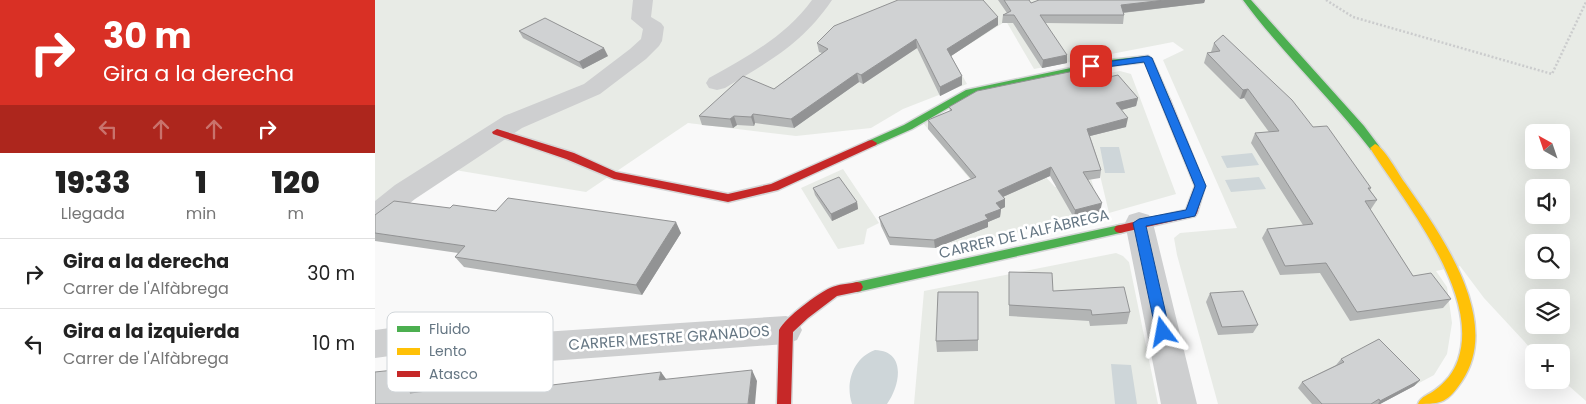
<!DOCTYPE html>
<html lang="es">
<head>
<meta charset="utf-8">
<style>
  body { margin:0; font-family:Poppins,sans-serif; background:#f6f6f6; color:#222; height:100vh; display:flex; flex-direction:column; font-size:19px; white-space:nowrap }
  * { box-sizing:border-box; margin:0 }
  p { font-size:16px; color:#767676 }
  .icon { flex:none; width:28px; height:28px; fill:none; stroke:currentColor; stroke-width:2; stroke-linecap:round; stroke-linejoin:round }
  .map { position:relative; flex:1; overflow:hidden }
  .details { display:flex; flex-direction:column; background:#fff; width:375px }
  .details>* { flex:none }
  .banner { background:#d93025; color:#fff; overflow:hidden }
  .needle { width:32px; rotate:320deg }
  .fabs { position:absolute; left:1150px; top:124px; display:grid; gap:10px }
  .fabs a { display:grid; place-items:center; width:45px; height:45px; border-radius:8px; background:#fff; box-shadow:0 5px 20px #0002; font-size:25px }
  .pin { position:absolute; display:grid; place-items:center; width:42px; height:42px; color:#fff; margin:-21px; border-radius:10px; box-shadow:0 2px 8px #0006 }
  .me { position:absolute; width:55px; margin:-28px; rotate:347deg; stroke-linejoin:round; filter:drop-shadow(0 0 4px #0008) }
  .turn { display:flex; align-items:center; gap:18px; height:105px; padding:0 20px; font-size:22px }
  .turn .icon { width:65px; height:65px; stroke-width:2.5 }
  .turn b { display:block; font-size:35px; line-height:42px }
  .lanes { display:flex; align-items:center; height:48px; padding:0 20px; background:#0003; justify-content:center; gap:25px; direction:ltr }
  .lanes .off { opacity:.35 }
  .eta { display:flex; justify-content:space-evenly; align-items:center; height:85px; text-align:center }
  .eta b { font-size:30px; font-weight:800; line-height:35px }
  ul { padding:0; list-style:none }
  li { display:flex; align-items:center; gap:15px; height:70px; padding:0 20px; border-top:1px solid #e0e0e0 }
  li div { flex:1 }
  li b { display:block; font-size:19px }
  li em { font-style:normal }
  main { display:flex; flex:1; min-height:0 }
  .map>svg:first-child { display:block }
  .green { fill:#e8ebe6; fill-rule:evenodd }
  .water { fill:#ced6d9 }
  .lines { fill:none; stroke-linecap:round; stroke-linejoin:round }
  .fast-casing { stroke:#d5d6d7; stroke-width:3 }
  .slow-casing { stroke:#d5d6d7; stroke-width:3 }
  .jam-casing { stroke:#d5d6d7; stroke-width:3 }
  .path { stroke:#cbcccd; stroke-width:2.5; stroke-dasharray:2 2; stroke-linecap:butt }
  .street { fill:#cecfd0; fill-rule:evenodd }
  .fast { fill:#4caf50; fill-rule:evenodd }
  .slow { fill:#ffc107; fill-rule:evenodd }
  .jam { fill:#c62828; fill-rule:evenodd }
  .wall { fill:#b3b5b5 }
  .shaded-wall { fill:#929394 }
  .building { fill:#d0d2d3; stroke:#929394 }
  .route { fill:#1a73e8; stroke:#114b97 }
  .labels { text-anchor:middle; stroke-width:5; stroke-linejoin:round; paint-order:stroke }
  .street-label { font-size:15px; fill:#657683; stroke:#fff }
  .key { fill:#fff; stroke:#d1d6da; stroke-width:1 }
  .key-label { font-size:14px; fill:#657683 }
</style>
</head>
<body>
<main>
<section class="details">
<div class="banner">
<div class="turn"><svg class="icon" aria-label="right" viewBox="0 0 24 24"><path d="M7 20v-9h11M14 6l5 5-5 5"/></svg><div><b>30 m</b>Gira a la derecha</div></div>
<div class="lanes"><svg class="icon off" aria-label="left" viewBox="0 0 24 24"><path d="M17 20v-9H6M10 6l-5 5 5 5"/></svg><svg class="icon off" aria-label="ahead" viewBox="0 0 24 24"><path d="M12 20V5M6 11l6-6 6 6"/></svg><svg class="icon off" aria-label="ahead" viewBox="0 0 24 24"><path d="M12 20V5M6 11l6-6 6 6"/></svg><svg class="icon" aria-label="right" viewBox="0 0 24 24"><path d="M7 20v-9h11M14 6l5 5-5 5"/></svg></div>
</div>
<div class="eta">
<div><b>19:33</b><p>Llegada</p></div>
<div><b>1</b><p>min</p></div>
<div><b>120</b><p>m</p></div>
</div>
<ul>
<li><svg class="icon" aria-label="right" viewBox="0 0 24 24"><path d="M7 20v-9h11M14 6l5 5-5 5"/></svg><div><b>Gira a la derecha</b><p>Carrer de l'Alfàbrega</p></div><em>30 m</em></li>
<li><svg class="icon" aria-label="left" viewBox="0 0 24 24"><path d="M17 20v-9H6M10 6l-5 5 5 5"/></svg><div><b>Gira a la izquierda</b><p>Carrer de l'Alfàbrega</p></div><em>10 m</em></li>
</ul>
</section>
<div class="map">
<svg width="1211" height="404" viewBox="0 0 1211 404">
  <rect width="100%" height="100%" fill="#f9f9f9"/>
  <!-- green -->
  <path class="green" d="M0 0H1211V401L1186 379V352H1159L1109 298 1085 266 1061 271 1072 287 1077 323 1072 354 1059 375 1005 404H843L802 255 799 238 805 233 862 228 788 60 809 50 798 42 659 69 631 21 576 56 592 84 528 109 496 128 421 136 313 123 211 192 80 170 0 225ZM1159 132H1186V160H1159ZM1159 188H1186V215H1159ZM1159 242H1186V270H1159ZM1159 298H1186V325H1159Z
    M745 71 756 74 801 194 734 213 718 146 656 161 680 187 716 179 727 214 581 246 571 240 599 184 548 123 617 96Z
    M468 169 504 223 492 229 489 244 463 249 426 188Z
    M741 253 748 256 754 262 783 404H539L549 291Z"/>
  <!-- water -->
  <path class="water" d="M725 147H744L750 173H730Z
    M877 153 884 165 852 168 846 156Z
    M884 177 891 189 856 192 850 180Z
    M500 350C532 351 525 386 512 404H477C470 383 478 358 500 350Z
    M736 364 756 365 762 404H740Z"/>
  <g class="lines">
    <!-- fast casing -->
    <g class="fast-casing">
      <path id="fast" d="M868 0H876L989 126 1004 146 1005 148 1004 150H996C956 98 907 53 868 0Z
        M773 56 777 59 795 100 793 102 790 103 785 100 770 62 734 66 597 94 537 129 501 145 497 146 492 143 493 141 529 125 591 90 734 60Z
        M745 225 749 226 751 229 749 232 745 233 482 292 478 291 476 287 478 283 482 282Z"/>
    </g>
    <!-- slow casing -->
    <g class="slow-casing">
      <path id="slow" d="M1000 144C1009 147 1024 175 1030 183 1065 233 1128 320 1087 381 1073 402 1067 404 1043 404 1046 396 1054 395 1060 390 1070 383 1079 372 1083 360 1106 293 1029 202 995 148Z"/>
    </g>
    <!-- jam casing -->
    <g class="jam-casing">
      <path id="jam" d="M790 97 795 100 830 186 822 213 820 216 816 217 745 233 741 232 739 229 741 226 811 210 820 186 785 100Z
        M122 129 199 153 241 172 353 194 396 184 493 141 497 140 502 143 501 145 403 190 353 202 239 179 191 159 118 134 117 132Z
        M482 282 486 283 488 287 486 291 462 296 433 318 418 332 416 404H402L404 330C411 317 442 294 455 288 463 284 474 284 482 282Z"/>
    </g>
    <!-- path -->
    <path class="path" d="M951 0 978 17 1177 74 1211 2"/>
    <!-- street -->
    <path class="street" d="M258 0H278L276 17 286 23 289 27 287 41 284 46 271 59 225 94 147 128 40 199 10 223 0 226V201L20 185 129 116 209 84 255 49 266 39 268 29 256 19Z
      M437 0H457C427 44 395 61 350 88L342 90 334 88 331 83 334 78C372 57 411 36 437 0Z
      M764 212 774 215 778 223 822 404H786L750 223 754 215Z
      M411 316 422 320 427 330 422 340 411 344 106 366 67 349 0 358V330L68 321 107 336Z"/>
    <!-- fast -->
    <use href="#fast" class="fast"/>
    <!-- slow -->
    <use href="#slow" class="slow"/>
    <!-- jam -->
    <use href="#jam" class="jam"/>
  </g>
  <!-- wall -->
  <path class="wall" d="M623 0H654L656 3 664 0H830L829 3 748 13 749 15 748 24 670 23 692 63 667 68 638 23H627L628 15 632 13Z
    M623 17V25L576 56 587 76V85L565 96 542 48 488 84 484 82 419 128 380 123 379 126 362 125 358 128 327 125 324 116 399 89 447 53 444 52 442 43Z
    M144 31 233 56 208 69 148 38Z
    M839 43 938 127 996 188 995 190 1002 200 996 209H995L1038 276 1076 299 1068 308 975 321 945 273 905 275 887 238 892 229 928 225 876 143 880 133 894 132 869 98 865 99 829 63 832 53 836 52Z
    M712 82 763 98 761 106 746 110 751 127 715 136 726 170 725 178 713 180 725 212 699 218 675 176 628 197 630 199V207L626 209 625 217 613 222V227L560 248 515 245 506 226 504 217 596 179 553 129V120L575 111 574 107Z
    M438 188 482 202 483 209 457 221 440 195Z
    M121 211 306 233 267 295 89 267 80 257 83 253 0 241V215Z
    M634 272 678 291 755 312 752 324 715 326 714 321 634 316Z
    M603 292V351L562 352 561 341Z
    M835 293 883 325 878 333 843 335 831 302Z
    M966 359 1045 380 1039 386 1005 404H937L923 388 927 382 961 365Z"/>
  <!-- shaded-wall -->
  <path class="shaded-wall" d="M790 0H830L829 3 745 13 746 5Z
    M623 17V25L573 58 572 49Z
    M541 39 542 48 488 84 486 75Z
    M229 48 233 56 208 69 204 62Z
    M692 55V63L667 68 668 60Z
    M482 73 484 82 419 128 416 119Z
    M587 76V85L565 96V87Z
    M873 89 869 98 865 99 868 90Z
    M763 98 761 106 739 112 741 103Z
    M378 114 380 123 379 126 376 117Z
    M359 116 362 125 358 128 355 119Z
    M753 118 751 127 711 137 712 129Z
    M676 167 675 176 623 199V191Z
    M630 199V207L626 209 625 217 613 222V227L560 248 559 240 610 215 621 203Z
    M482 202 483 209 457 221 456 214Z
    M727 203 725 212 699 218 700 210Z
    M301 222 306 233 267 295 261 285Z
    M48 367 61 378 49 403 35 393Z
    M377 370 382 381 380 404H373Z
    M286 372 294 383 284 380Z
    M163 378 174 389 160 387Z
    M1045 380 1039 386 1005 404H1003L1005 401Z"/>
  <!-- building -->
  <path class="building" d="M523 0H608L623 17 572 49 587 76 565 87 541 39 486 75 482 73 416 119 378 114 376 117 359 116 355 119 324 116 368 76 399 89 453 49 442 43 459 26Z
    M629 0H654L656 3 664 0H790L746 5 749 15H665L692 55 668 60 639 15H628L636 11Z
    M170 18 229 48 204 62 144 31Z
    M848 35 917 100 938 127 952 126 996 188H993L1002 200 990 201 1038 276 1056 273 1076 299 982 312 951 263 910 266 892 229 938 224 880 133 904 131 873 89 868 90 832 53 845 51 839 43Z
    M704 70 712 82 743 75 763 98 741 103 753 118 712 129 726 170 708 172 727 203 700 210 676 167 623 191 630 199 621 203 626 209 610 215 613 219 559 240 514 237 504 217 601 177 553 120 577 110 574 107 602 91Z
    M464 177 482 202 456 214 438 188Z
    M133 198 301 222 261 285 80 257 90 246 0 233V215L19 201 75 208 78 205 121 211Z
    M634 272 677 273 678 291 749 287 755 312 717 315 716 310 634 305Z
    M868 291 883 325 847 327 835 293Z
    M563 292H603V340L561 341Z
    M1004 339 1045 380 1005 401 1004 399 996 404H947L927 382 969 362 966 359Z
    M48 367 35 393 163 378 160 387 286 372 284 380 377 370 373 404H0V372Z"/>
  <!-- route -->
  <path class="route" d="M773 56 777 58 831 186 820 216 771 226 795 332 793 336 788 337 783 336 781 332 758 223 764 219 811 210 820 186 769 62 716 69 712 66 716 64Z"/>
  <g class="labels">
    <!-- street labels -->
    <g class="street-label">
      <text transform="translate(649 234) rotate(-13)" y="5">CARRER DE L'ALFÀBREGA</text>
      <text transform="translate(294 338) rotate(-4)" y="5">CARRER MESTRE GRANADOS</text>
    </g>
  </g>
  <!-- legend -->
  <rect x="12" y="312" width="166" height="80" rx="8" class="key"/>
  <rect x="22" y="326" width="23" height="6" fill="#4caf50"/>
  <rect x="22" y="348" width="23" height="7" fill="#ffc107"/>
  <rect x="22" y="371" width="23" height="6" fill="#c62828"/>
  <g class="key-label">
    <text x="54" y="334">Fluido</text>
    <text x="54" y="356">Lento</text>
    <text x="54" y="379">Atasco</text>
  </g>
</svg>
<div class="fabs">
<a><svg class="needle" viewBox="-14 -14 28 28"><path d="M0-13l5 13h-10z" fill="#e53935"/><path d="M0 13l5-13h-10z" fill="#767676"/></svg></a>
<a><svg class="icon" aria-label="sound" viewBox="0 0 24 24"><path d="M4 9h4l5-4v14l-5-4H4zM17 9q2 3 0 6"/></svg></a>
<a><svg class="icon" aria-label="search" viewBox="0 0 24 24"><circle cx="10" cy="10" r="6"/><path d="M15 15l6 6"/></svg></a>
<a><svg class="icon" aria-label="layers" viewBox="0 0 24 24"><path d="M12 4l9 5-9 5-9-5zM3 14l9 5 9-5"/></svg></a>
<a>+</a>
</div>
<div class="pin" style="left:716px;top:66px;background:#d93025"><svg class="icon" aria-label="arrive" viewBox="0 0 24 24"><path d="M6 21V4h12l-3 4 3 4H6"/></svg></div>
<svg class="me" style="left:788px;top:332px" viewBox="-20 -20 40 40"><path d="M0-17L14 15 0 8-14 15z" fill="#1a73e8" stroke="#fff" stroke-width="4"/></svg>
</div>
</main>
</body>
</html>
